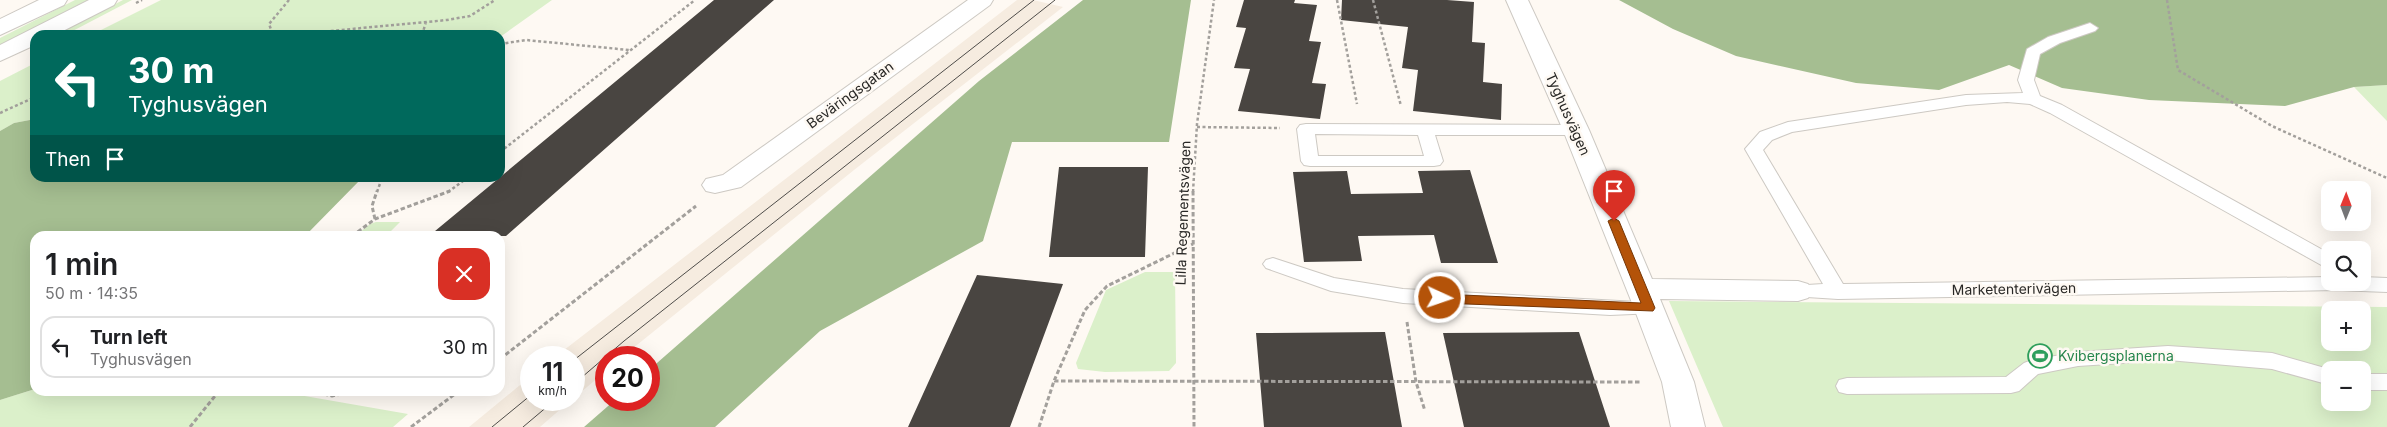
<!DOCTYPE html>
<html lang="en">
<head>
<meta charset="utf-8">
<style>
  body { margin:0; font-family:Inter,sans-serif; background:#f6f6f6; color:#202124; height:100vh; display:flex; flex-direction:column; font-size:19px; white-space:nowrap }
  * { box-sizing:border-box; margin:0 }
  p { font-size:16px; color:#757577 }
  .icon { flex:none; width:28px; height:28px; fill:none; stroke:currentColor; stroke-width:2; stroke-linecap:round; stroke-linejoin:round }
  .map { position:relative; flex:1; overflow:hidden }
  .sheet { position:absolute; left:30px; top:231px; width:475px; height:165px; display:flex; flex-direction:column; background:#fff; border-radius:15px; box-shadow:0 5px 20px #0002 }
  .sheet>* { flex:none }
  .top-card { position:absolute; left:30px; top:30px; width:475px; height:152px; border-radius:15px; box-shadow:0 5px 20px #0002; background:#00695c; color:#fff; overflow:hidden }
  .needle { width:32px; rotate:1deg }
  .controls { position:absolute; left:2321px; top:181px; display:grid; gap:10px }
  .controls a { display:grid; place-items:center; width:50px; height:50px; border-radius:10px; background:#fff; box-shadow:0 5px 20px #0002; font-size:25px }
  .speed { position:absolute; left:520px; top:346px; display:flex; gap:10px; font-size:25px; font-weight:700; text-align:center }
  .speed>* { display:grid; place-content:center; width:65px; height:65px; border-radius:50%; background:#fff; box-shadow:0 5px 20px #0002; line-height:1 }
  .speed small { font-size:12px; font-weight:400 }
  .speed .limit { border:8px solid #d22; background:#fff; color:#111 }
  .pin { position:absolute; display:grid; place-items:center; width:42px; height:42px; color:#fff; margin:-51px -21px; border-radius:50% 50% 50% 0; rotate:-45deg; box-shadow:0 0 5px #0007 }
  .pin .icon { rotate:45deg }
  .me { position:absolute; width:55px; margin:-28px; rotate:93deg; stroke-linejoin:round; filter:drop-shadow(0 0 4px #0008) }
  .turn { display:flex; align-items:center; gap:18px; height:105px; padding:0 15px; font-size:22px }
  .turn .icon { width:65px; height:65px; stroke-width:2.5 }
  .turn b { display:block; font-size:35px; line-height:42px }
  .then { display:flex; align-items:center; height:48px; padding:0 15px; background:#0003; gap:10px; font-size:19px }
  .round { display:grid; place-items:center; flex:none; width:52px; height:52px; border-radius:15px; background:#f6f6f6 }
  .summary { display:flex; align-items:center; justify-content:space-between; height:85px; padding:0 15px }
  h1 { font-size:30px; font-weight:600; line-height:38px }
  ul { padding:0; list-style:none }
  li { display:flex; align-items:center; gap:15px; height:62px; margin:0 10px 8px; padding:0 5px; border:2px solid #e0e0e0; border-radius:15px }
  li div { flex:1 }
  li b { display:block; font-size:19px }
  li em { font-style:normal }
  .map>svg:first-child { display:block }
  .built { fill:#f6ece0 }
  .green { fill:#dbf0ca; fill-rule:evenodd }
  .forest { fill:#a5be91 }
  .building { fill:#494541 }
  .lines { fill:none; stroke-linecap:round; stroke-linejoin:round }
  .lane-casing { stroke:#cdc9c3; stroke-width:2 }
  .street-casing { stroke:#cdc9c3; stroke-width:2 }
  .secondary-casing { stroke:#cdc9c3; stroke-width:2 }
  .path-far1 { stroke:#a3a09c; stroke-width:2.5; stroke-dasharray:3 2.5; stroke-linecap:butt }
  .path { stroke:#a3a09c; stroke-width:3; stroke-dasharray:4.5 2.5; stroke-linecap:butt }
  .lane { fill:#fff; fill-rule:evenodd }
  .street { fill:#fff; fill-rule:evenodd }
  .secondary { fill:#fff; fill-rule:evenodd }
  .tram { stroke:#4f4d4a; stroke-width:1 }
  .route { fill:#b45309; stroke:#753606 }
  .labels { text-anchor:middle; stroke-width:5; stroke-linejoin:round; paint-order:stroke }
  .street-label { font-size:14px; fill:#292826; stroke:#fef9f3 }
  .leisure-label { font-size:14px; fill:#27864d; stroke:#fef9f3; text-anchor:start }
</style>
</head>
<body>
<div class="map">
<svg width="2387" height="427" viewBox="0 0 2387 427">
  <rect width="100%" height="100%" fill="#fef9f3"/>
  <!-- built -->
  <path class="built" d="M1017 0H1033L1063 7 854 170 622 357 606 358V371L574 398V358L555 357Z
    M531 376V400H571L540 427H469Z"/>
  <!-- green -->
  <path class="green" d="M75 0H88L0 45V38Z
    M123 0H132L65 35H56Z
    M161 0H552L500 37V35H91Z
    M35 63V119L14 123 0 131V81Z
    M2387 85V121L2354 87Z
    M376 222H400L386 236H355L370 224Z
    M1145 272H1175L1176 363 1169 371 1105 372 1078 369 1076 363 1106 290Z
    M1669 301 2387 307V427H1723ZM2330 310H2362V342H2330ZM2330 370H2362V402H2330Z
    M35 389V391H276L408 414 393 427H0V400Z"/>
  <!-- forest -->
  <path class="forest" d="M1083 0H1191L1169 142H1012L983 241 820 331 715 427H584L615 400H649V370L979 81Z
    M1619 0H2387V85L2354 87 2285 106 2149 100 2062 88 2009 65 1939 90 1856 83 1736 56 1673 29Z
    M35 119V178H362L305 236H35V389L0 400V131L14 123Z"/>
  <!-- building -->
  <path class="building" d="M714 0H774L506 236H429Z
    M1244 0H1295L1294 3 1317 5 1309 41 1321 42 1312 83 1326 84 1320 119 1238 111 1250 69 1234 68 1246 28 1236 27Z
    M1342 0H1447L1474 2 1472 42 1485 43 1483 82 1502 84 1501 120 1413 111 1418 70 1402 68 1408 27 1341 20Z
    M1059 167H1148L1145 257H1049Z
    M1470 170 1498 263H1441L1434 235 1358 236 1362 261 1304 262 1293 172 1347 171 1351 194 1423 193 1418 171Z
    M977 275 1063 284 1010 427H908Z
    M1385 332 1402 427H1264L1256 333Z
    M1579 332 1610 427H1464L1443 333Z"/>
  <g class="lines">
    <!-- lane casing -->
    <g class="lane-casing">
      <path id="lane" d="M2090 23 2098 28 2095 31 2060 43 2040 54 2034 80 2040 96 2062 105 2330 254V268L2323 266 2050 113 2030 104 2007 102 1966 105 1792 132 1772 140 1763 150 1843 284 2330 277V282H2362V277L2387 278V292L2336 290 1838 299 1791 296 1788 291 1791 286 1823 284 1745 149 1760 132 1788 122 1966 95 2023 93 2018 80 2027 49 2048 37Z
        M1306 124 1576 125 1582 126 1585 130 1582 134 1576 135H1435L1443 161 1440 165 1434 166H1310L1304 165 1301 161 1297 129 1300 125ZM1315 134 1418 135 1424 156H1318Z
        M1273 258 1334 278 1403 289 1656 303 1659 308 1656 313 1610 315 1403 303 1331 291 1266 268 1263 264 1266 260Z
        M2168 346 2272 353 2332 370H2330V385L2272 369 2168 360 2078 366 2038 374 2019 391 2011 393 1847 394 1839 392 1836 386 1839 380 1847 378 2006 377 2024 363 2032 360 2078 352Z
        M2362 374H2387V390H2362Z"/>
    </g>
    <!-- street casing -->
    <g class="street-casing">
      <path id="street" d="M968 0H993L990 5 741 187 715 193 706 191 702 185 706 179 723 175Z
        M1506 0H1528L1589 130 1652 279 1798 281 1808 284 1813 291 1808 298 1798 301 1660 299 1694 382 1705 427H1671L1662 382 1634 308 1563 130Z"/>
    </g>
    <!-- secondary casing -->
    <g class="secondary-casing">
      <path id="secondary" d="M39 0H67L64 5 0 35V19Z
        M89 0H117L114 5 55 35H35V45L0 61V45Z"/>
    </g>
    <!-- path-far1 -->
    <path class="path-far1" d="M289 0 269 24 272 32 288 35 447 20 470 16 495 0
      M1337 0 1357 104
      M1373 0 1401 106
      M2167 0 2178 70 2272 126 2387 178
      M136 3 142 0
      M422 35 426 22
      M500 44 526 40 629 50
      M0 113 35 97
      M1197 127 1280 128
      M500 152 695 0
      M377 192 382 178
      M448 192 467 178
      M1193 192 1197 124 1214 0"/>
    <!-- path -->
    <path class="path" d="M1193 191 1194 427
      M375 219 372 206 377 191
      M352 236 375 219 450 191
      M1407 322 1416 382 1425 411
      M500 359 696 206
      M1054 381 1641 382
      M310 391 332 396 356 391
      M190 427 219 391
      M411 427 459 391
      M1039 427 1054 381 1085 310 1107 286 1193 244"/>
    <!-- lane -->
    <use href="#lane" class="lane"/>
    <!-- street -->
    <use href="#street" class="street"/>
    <!-- secondary -->
    <use href="#secondary" class="secondary"/>
    <!-- tram -->
    <path class="tram" d="M574 360 1034 0
      M574 384 624 341 1055 0
      M492 427 531 395
      M523 427 555 400"/>
  </g>
  <!-- route -->
  <path class="route" d="M1614 218 1619 221 1655 308 1653 311 1440 303 1434 298 1440 294 1641 303 1608 221Z"/>
  <!-- icons -->
  <defs>
    <g id="stadium-ring" transform="scale(1.25)"><circle r="9.5" fill="#fef9f3" stroke="#2e9e5b" stroke-width="1.5"/><path d="M0-5a6.5 5 0 1 0 0 10a6.5 5 0 1 0 0-10ZM-3.5-1.8h7v3.6h-7Z" fill="#2e9e5b"/></g>
  </defs>
  <g fill-rule="evenodd">
    <use href="#stadium-ring" x="2040" y="356"/>
  </g>
  <g class="labels">
    <!-- street labels -->
    <g class="street-label">
      <text transform="translate(850 95) rotate(-36)" y="5">Beväringsgatan</text>
      <text transform="translate(1568 114) rotate(66)" y="5">Tyghusvägen</text>
      <text transform="translate(1183 213) rotate(-88)" y="5">Lilla Regementsvägen</text>
      <text transform="translate(2014 289) rotate(-1)" y="5">Marketenterivägen</text>
    </g>
    <!-- leisure labels -->
    <g class="leisure-label">
      <text x="2058" y="361">Kvibergsplanerna</text>
    </g>
  </g>
</svg>
<div class="controls">
<a><svg class="needle" viewBox="-14 -14 28 28"><path d="M0-13l5 13h-10z" fill="#e53935"/><path d="M0 13l5-13h-10z" fill="#757577"/></svg></a>
<a><svg class="icon" aria-label="search" viewBox="0 0 24 24"><circle cx="10" cy="10" r="6"/><path d="M15 15l6 6"/></svg></a>
<a>+</a>
<a>−</a>
</div>
<div class="speed"><div>11<small>km/h</small></div><div class="limit">20</div></div>
<div class="pin" style="left:1614px;top:221px;background:#d93025"><svg class="icon" aria-label="arrive" viewBox="0 0 24 24"><path d="M6 21V4h12l-3 4 3 4H6"/></svg></div>
<svg class="me" style="left:1440px;top:298px" viewBox="-20 -20 40 40"><circle r="17" fill="#b45309" stroke="#fff" stroke-width="3"/><path d="M0-11L8 9 0 5-8 9z" fill="#fff"/></svg>
<div class="top-card">
<div class="turn"><svg class="icon" aria-label="left" viewBox="0 0 24 24"><path d="M17 20v-9H6M10 6l-5 5 5 5"/></svg><div><b>30 m</b>Tyghusvägen</div></div>
<div class="then">Then<svg class="icon" aria-label="arrive" viewBox="0 0 24 24"><path d="M6 21V4h12l-3 4 3 4H6"/></svg></div>
</div>
<section class="sheet">
<div class="summary"><div><h1>1 min</h1><p>50 m · 14:35</p></div><a class="round" style="background:#d93025;color:#fff"><svg class="icon" aria-label="close" viewBox="0 0 24 24"><path d="M6 6l12 12M18 6L6 18"/></svg></a></div>
<ul>
<li><svg class="icon" aria-label="left" viewBox="0 0 24 24"><path d="M17 20v-9H6M10 6l-5 5 5 5"/></svg><div><b>Turn left</b><p>Tyghusvägen</p></div><em>30 m</em></li>
</ul>
</section>
</div>
</body>
</html>
